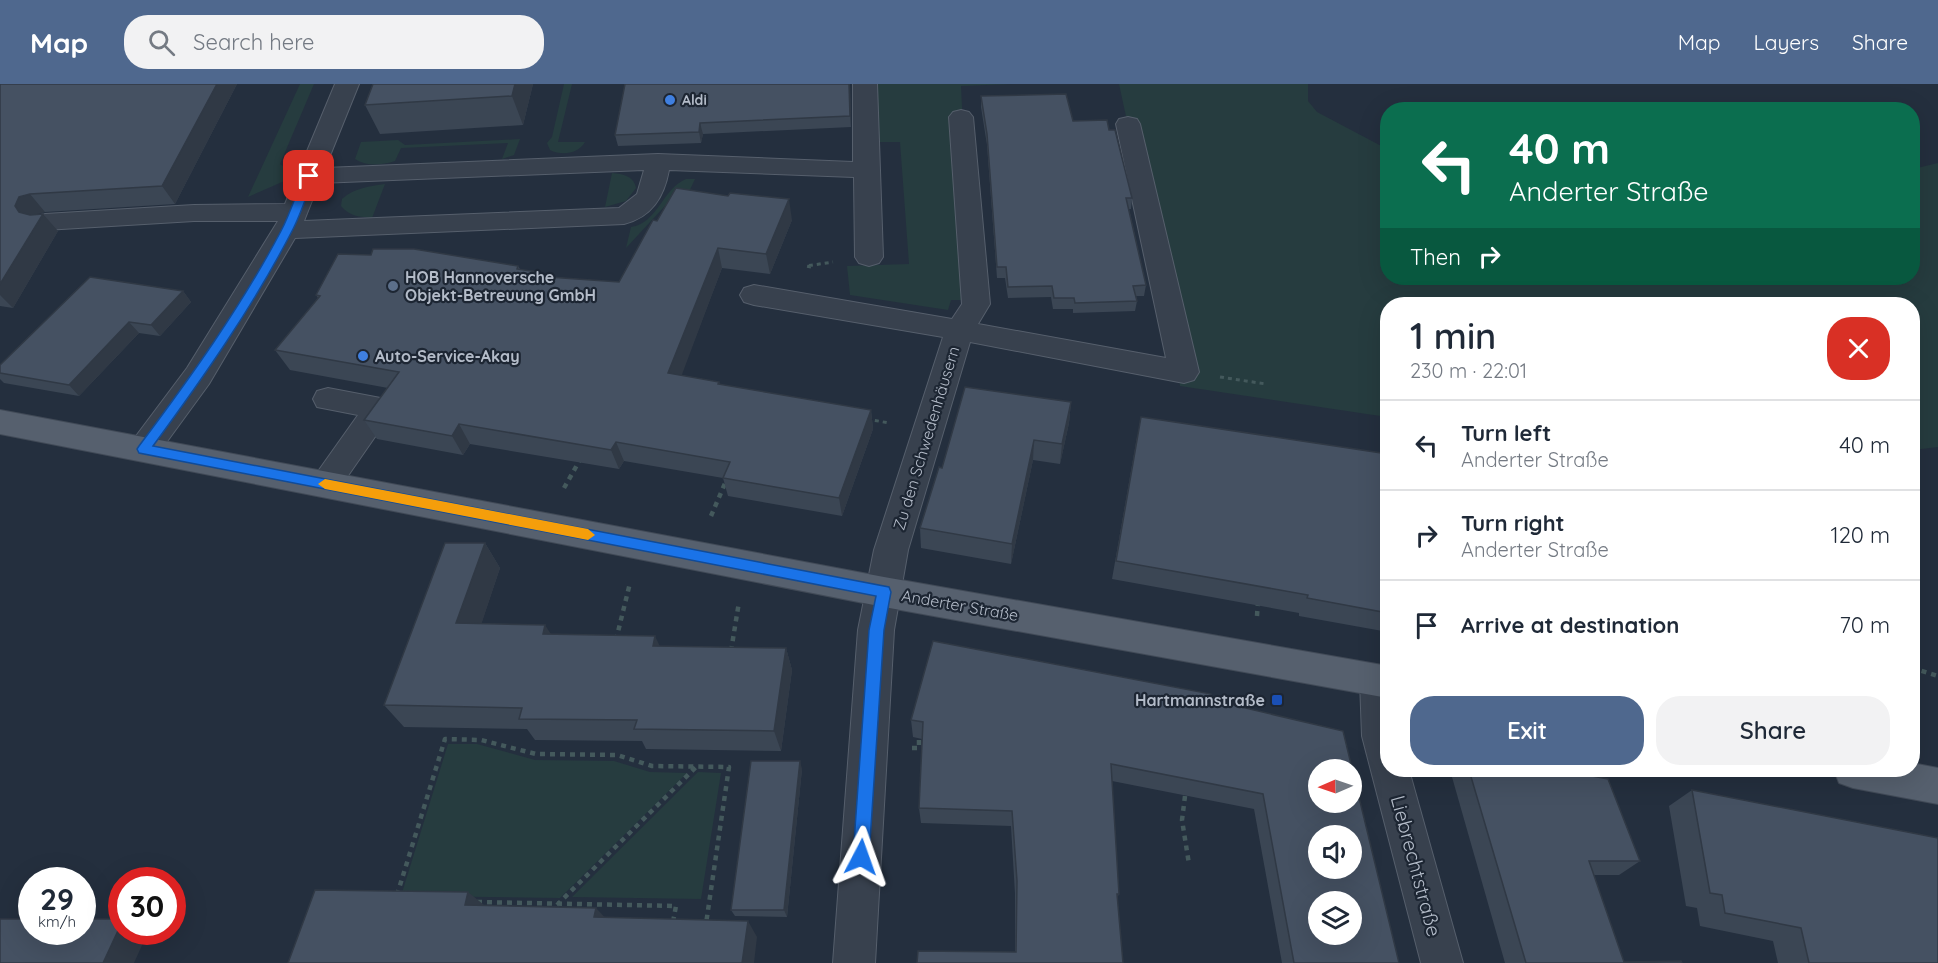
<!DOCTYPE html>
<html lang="en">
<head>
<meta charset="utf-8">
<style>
  body { margin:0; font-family:Quicksand,sans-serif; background:#f2f2f3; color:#1f2937; height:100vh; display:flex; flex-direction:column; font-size:22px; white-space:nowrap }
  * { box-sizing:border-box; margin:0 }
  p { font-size:20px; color:#747a83 }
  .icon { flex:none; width:33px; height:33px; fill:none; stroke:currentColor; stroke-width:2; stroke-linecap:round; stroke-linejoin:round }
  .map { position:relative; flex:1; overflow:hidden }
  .side { position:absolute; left:1380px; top:213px; width:540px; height:480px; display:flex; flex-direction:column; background:#fff; border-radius:24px; box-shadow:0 6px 24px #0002 }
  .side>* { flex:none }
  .guide { position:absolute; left:1380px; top:18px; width:540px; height:183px; border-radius:24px; box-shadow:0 6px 24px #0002; background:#0b6e4f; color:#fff; overflow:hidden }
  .needle { width:39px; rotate:268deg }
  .tools { position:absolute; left:1308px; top:675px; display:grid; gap:12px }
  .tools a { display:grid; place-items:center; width:54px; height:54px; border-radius:50%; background:#fff; box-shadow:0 6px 24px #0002; font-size:30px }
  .speed { position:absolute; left:18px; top:783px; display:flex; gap:12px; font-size:30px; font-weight:700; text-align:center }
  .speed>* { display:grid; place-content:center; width:78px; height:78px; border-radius:50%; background:#fff; box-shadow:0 6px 24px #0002; line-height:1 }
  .speed small { font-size:15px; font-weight:400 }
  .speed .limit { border:9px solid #d22; background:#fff; color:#111 }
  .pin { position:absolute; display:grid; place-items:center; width:51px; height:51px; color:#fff; margin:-26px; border-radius:12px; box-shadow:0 3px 9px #0006 }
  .me { position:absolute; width:66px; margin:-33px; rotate:4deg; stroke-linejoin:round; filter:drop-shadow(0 0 4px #0008) }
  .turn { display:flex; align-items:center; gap:21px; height:126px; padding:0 30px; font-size:27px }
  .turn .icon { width:78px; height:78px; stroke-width:2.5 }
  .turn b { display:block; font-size:42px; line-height:51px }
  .then { display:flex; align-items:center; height:57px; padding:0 30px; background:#0003; gap:12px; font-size:22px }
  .round { display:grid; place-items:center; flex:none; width:63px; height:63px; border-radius:24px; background:#f2f2f3 }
  .overview { display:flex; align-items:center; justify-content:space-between; height:102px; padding:0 30px }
  h1 { font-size:36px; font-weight:600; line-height:45px }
  .cta { display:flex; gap:12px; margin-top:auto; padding:12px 30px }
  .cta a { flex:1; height:69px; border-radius:24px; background:#4f688e; color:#fff; font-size:24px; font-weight:600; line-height:69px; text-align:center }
  .cta a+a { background:#f2f2f3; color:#1f2937 }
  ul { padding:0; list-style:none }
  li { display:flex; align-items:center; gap:18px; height:90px; padding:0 30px; border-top:2px solid #e0e1e3 }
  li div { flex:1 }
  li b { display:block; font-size:22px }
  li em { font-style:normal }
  header { display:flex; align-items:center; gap:36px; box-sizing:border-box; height:84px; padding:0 30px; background:#4f688e; color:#fff }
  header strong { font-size:28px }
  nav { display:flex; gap:33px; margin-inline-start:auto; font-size:21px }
  .search { width:420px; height:54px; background:#f2f2f3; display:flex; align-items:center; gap:15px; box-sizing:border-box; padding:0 21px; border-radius:24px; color:#747a83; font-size:22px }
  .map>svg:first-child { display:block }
  .green { fill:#263c3f }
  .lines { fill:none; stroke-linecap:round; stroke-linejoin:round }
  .minor-casing { stroke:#565f6c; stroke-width:2 }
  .major-casing { stroke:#414a57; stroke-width:2 }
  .path-far1 { stroke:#44595c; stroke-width:3; stroke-dasharray:4 4; stroke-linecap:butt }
  .path { stroke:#44595c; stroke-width:4.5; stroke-dasharray:5 5; stroke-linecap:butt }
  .minor { fill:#38414e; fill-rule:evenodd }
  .major { fill:#56606e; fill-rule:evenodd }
  .wall { fill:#3b4654 }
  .shaded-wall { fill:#303945 }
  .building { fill:#455162; stroke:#303945; stroke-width:1.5; fill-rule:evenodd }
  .route { fill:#1a73e8; stroke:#114b97; stroke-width:1.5 }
  .slow { fill:#f59e0b }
  .shop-dot { fill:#3f7fe0; stroke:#1d2633; stroke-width:2 }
  .service-dot { fill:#5c6f8a; stroke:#1d2633; stroke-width:2 }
  .transit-dot { fill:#1a4fb4; stroke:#1d2633; stroke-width:2 }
  .labels { text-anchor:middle; stroke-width:4.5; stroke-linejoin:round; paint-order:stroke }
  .far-poi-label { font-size:14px; font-weight:bold; fill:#b4bcc9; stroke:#1d2633; text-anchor:start }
  .poi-label { font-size:16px; font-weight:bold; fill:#b4bcc9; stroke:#1d2633; text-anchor:start }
  .street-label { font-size:16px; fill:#b4bcc9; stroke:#1d2633 }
  .near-street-label { font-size:20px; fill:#b4bcc9; stroke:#1d2633 }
</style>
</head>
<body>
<header>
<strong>Map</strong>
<div class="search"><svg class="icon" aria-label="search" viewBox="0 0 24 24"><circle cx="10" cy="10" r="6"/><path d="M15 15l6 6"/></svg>Search here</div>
<nav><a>Map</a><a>Layers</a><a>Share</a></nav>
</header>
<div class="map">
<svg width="1938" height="879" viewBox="0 0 1938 879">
  <rect width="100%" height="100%" fill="#242f3e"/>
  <!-- green -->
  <path class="green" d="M300 0H314L280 80 293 88 289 95 248 113Z
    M564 0H572L558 58H585C578 70 562 72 550 66L547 59 552 53Z
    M877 0H1012L961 2 971 216H951L948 226 850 211 847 182 909 180 900 58H879Z
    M1119 0H1308V17L1317 28 1387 65 1388 194H1912L1913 85 1938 79V363L1913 366 1912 220H1388L1387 333 1180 302 1175 258Z
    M520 55 514 71 502 75 508 59 401 64 395 77C382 81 367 83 355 75L361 58 398 56 405 61Z
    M612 89C623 90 634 92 636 104L626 117 605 123Z
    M686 95H695L688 110H676L626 164 631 143C658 139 662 105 686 95Z
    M385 100 372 134C360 133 349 132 341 122L342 115C354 104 370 102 385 100Z
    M448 660H477L535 676 614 677 650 688 687 689 560 814 401 812Z
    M698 688 721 689 701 815 572 813Z"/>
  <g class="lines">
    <!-- minor casing -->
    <g class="minor-casing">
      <path id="minor" d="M335 0H359L325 84 658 70 853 78V0H877L883 173 879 179 869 182 859 179 855 173 854 93 669 86C664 113 652 133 624 140L295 154 209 300 155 374 144 377 133 374 128 365 133 356 187 284 278 137H194L45 146 36 144 32 138 36 132 45 130 194 121 285 120ZM644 86 637 110 619 124 304 137 319 99Z
        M961 26 969 28 973 33 990 220 978 240 1166 274 1116 40 1119 35 1128 33 1137 35 1140 40 1199 288 1194 296 1184 299 970 258 908 466 894 546 875 879H833L858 546 874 466 943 253 754 221 744 218 740 211 744 204 754 201 952 235 962 220 949 33 953 28Z
        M328 304 391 316 395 324 336 409 325 413 314 409 309 400 358 331 317 323 313 315 317 307Z
        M1378 581 1388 584V686H1409L1463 879H1421L1362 652 1360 597 1365 585Z"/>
    </g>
    <!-- major casing -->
    <g class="major-casing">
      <path id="major" d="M0 326 884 493 1388 582V614L884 523 0 350Z
        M1912 679 1938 684V720L1853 704 1839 699 1834 686H1912Z"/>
    </g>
    <!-- path-far1 -->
    <path class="path-far1" d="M811 183 806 182 833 178
      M1220 293 1266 300
      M867 335 889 339"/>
    <!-- path -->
    <path class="path" d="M564 404 581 374
      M711 432 726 397
      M1257 532 1258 517
      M616 556 630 499
      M731 567 739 518
      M1912 584 1938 592
      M912 664H919V654
      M1185 712 1182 736 1189 780
      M397 811 445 655 481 656 536 670 617 671 652 682 729 683 706 840
      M477 818 676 822 673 838
      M557 821 696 683"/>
    <!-- minor -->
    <use href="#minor" class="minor"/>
    <!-- major -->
    <use href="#major" class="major"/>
  </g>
  <!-- wall -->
  <path class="wall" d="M0 0H237L175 120 45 128 35 130 58 147 13 224 0 222Z
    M533 0 523 41 380 50 365 21Z
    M850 0 851 43 703 50 701 59 618 62 615 51Z
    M981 12 1109 46 1132 114 1131 125H1129L1146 201 1144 212H1136L1137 217 1135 227 1073 229V225H1053L1051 213 1008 214 1005 194H997L987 61 981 23Z
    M792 136 770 190 722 184 681 291 719 298 720 301 871 326 873 345 842 432 728 412 723 394 624 377 619 385 470 360 463 371 377 355 364 336 388 304 290 286 275 266 318 214 316 211 518 182 520 185 540 192 619 198 657 137Z
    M183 207 191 218 160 252 139 249 79 312 4 299 0 295V281Z
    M1071 318 1069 339 1060 380 1033 376 1011 480 921 464 920 444 942 384Z
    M1137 353 1388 370V548L1299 532V529L1112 495Z
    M485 459 500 484 481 540 551 550 660 562 786 564 792 586 781 667 646 665 642 657 535 656 527 645 404 643 384 621Z
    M1211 616 1399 879H1282L1254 725 1112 697 1119 810 1117 814 1123 879 1015 868V810L1011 742 921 739 919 724 922 655 913 653 911 636Z
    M802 685 787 833 735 832 731 826Z
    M1450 686H1560L1640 777 1619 791H1594L1624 878 1682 879H1505Z
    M1692 706 1938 879H1778L1773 857 1700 842 1697 824 1686 822 1669 722Z"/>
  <!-- shaded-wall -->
  <path class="shaded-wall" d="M217 0H237L175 120 162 102Z
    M515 0H533L523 41 512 12Z
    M849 0H850L851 43 850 32Z
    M700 39 703 50 701 59 699 48Z
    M30 110 45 128 34 131 43 130 58 147 13 224 0 211V200L19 128 15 122 19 113Z
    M789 115 792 136 770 190 766 170Z
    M718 164 722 184 675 309 668 289Z
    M183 207 191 218 160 252 151 241Z
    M129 238 139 249 79 312 69 301Z
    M1071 318 1069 339 1060 380 1062 360Z
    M871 326 873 345 842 432 839 414Z
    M459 340 470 360 463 371 452 352Z
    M1034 356 1033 376 1011 480 1012 460Z
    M616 358 624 377 619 385 611 366Z
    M485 459 500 484 474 562 456 539Z
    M545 541 560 564 543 550Z
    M655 552 666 575 653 562Z
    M786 564 792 586 781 667 774 647Z
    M800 677 802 685 787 833 784 826Z
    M468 808 489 825 465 821Z
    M596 824 611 840 594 833Z
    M748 837 757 853 754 879H742Z
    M122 838V848H148L134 879H103Z"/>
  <!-- building -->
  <path class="building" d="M0 0H217L162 102 30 110 19 113 15 122 19 128 30 131 43 130 0 200Z
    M373 0H515L512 12 365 21Z
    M625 0H849L850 32 700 39 699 48 615 51Z
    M1066 10 1073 37 1107 36 1109 46H1115L1132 114H1126L1146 201 1133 202 1137 217 1075 219 1074 214H1054L1052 202 1008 203 1006 183H997L987 50 981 12Z
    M676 104 728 112 730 109 789 115 766 170 718 164 668 289 719 298 718 300 871 326 839 414 723 394 730 378 616 358 611 366 459 340 452 352 364 336 399 288 275 266 320 212 316 211 338 170 371 171 373 165H414L518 182 517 185 538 188 535 192 619 198 653 136 657 137Z
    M90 193 183 207 151 241 129 238 69 301 0 289V281Z
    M965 303 1071 318 1062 360 1034 356 1012 460 920 444 939 383 942 384Z
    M1141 333 1388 370V529L1307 514 1308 511 1116 477Z
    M445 459H485L456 539 545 541 543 550 655 552 653 562 786 564 774 647 634 645 637 636 519 635 522 624 384 621Z
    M933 557 1211 610V616L1343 647 1399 879H1294L1263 710 1111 680 1119 810H1117L1123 879H917L918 867 1016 868 1017 797 1012 727 919 724 923 638 911 636ZM1318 686H1352V718H1318ZM1318 752H1352V784H1318ZM1318 818H1352V850H1318Z
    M751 677H800L784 826H731Z
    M1469 686H1560L1608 695 1640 777H1589L1624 878 1681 877 1682 879H1526Z
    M1692 706 1938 754V879H1809L1801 844 1725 829 1722 811 1710 809Z
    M315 806 468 808 465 821 596 824 594 833 748 837 742 879H288Z
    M0 835H32V848H82V835H122V838L103 879H0Z"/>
  <!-- route -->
  <path class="route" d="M309 89 314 92C307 110 301 130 292 147 253 223 203 294 153 362L889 503 891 508 884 546 869 773 867 779 861 782 855 779 853 773 869 546 876 512 139 369 137 365 139 362C190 294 241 223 281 147 290 130 296 110 304 92Z"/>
  <!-- slow -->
  <path class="slow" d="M325 395 588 445 595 451 588 456 325 405 318 400Z"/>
  <!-- markers -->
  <g class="shop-dot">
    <circle cx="670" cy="16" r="6"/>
    <circle cx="363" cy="272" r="6"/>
  </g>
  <circle class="service-dot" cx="393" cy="202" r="6"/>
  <rect class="transit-dot" x="1271" y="610" width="12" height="12" rx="3"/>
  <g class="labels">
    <!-- far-poi labels -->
    <g class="far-poi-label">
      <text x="682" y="21">Aldi</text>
    </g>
    <!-- poi labels -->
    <g class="poi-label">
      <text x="405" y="199">HOB Hannoversche<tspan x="405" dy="18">Objekt-Betreuung GmbH</tspan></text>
      <text x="375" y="278">Auto-Service-Akay</text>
      <text x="1265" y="622" text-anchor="end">Hartmannstraße</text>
    </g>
    <!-- street labels -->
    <g class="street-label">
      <text transform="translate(926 354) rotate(-73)" y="6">Zu den Schwedenhäusern</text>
      <text transform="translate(960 521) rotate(10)" y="6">Anderter Straße</text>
    </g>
    <!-- near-street labels -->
    <g class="near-street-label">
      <text transform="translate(1416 782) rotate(75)" y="7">Liebrechtstraße</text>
    </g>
  </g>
</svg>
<div class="tools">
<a><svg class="needle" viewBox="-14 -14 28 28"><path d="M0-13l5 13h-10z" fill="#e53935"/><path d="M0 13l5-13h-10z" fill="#747a83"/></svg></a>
<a><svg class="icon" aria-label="sound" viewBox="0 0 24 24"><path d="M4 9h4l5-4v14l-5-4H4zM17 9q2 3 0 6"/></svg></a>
<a><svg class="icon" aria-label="layers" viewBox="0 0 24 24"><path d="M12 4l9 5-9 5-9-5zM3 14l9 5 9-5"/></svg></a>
</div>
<div class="speed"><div>29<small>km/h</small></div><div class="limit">30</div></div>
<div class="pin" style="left:309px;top:92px;background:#d93025"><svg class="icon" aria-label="arrive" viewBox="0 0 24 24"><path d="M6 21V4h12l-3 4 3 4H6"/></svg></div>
<svg class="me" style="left:861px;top:773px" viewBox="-20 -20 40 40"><path d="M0-17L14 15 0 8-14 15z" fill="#1a73e8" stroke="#fff" stroke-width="4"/></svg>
<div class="guide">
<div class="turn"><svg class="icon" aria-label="left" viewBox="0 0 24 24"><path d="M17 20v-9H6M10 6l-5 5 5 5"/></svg><div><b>40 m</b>Anderter Straße</div></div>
<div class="then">Then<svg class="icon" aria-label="right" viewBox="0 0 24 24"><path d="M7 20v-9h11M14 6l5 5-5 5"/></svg></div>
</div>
<section class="side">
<div class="overview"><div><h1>1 min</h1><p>230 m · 22:01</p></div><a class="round" style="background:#d93025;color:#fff"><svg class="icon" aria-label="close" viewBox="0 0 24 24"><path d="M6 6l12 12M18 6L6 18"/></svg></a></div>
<ul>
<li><svg class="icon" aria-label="left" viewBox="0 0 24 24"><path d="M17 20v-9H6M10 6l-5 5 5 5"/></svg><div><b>Turn left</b><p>Anderter Straße</p></div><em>40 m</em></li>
<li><svg class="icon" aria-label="right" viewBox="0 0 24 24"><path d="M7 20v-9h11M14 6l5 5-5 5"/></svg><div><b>Turn right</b><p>Anderter Straße</p></div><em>120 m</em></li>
<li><svg class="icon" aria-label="arrive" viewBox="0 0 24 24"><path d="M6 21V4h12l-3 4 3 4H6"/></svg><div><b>Arrive at destination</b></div><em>70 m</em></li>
</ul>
<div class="cta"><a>Exit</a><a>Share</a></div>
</section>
</div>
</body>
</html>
